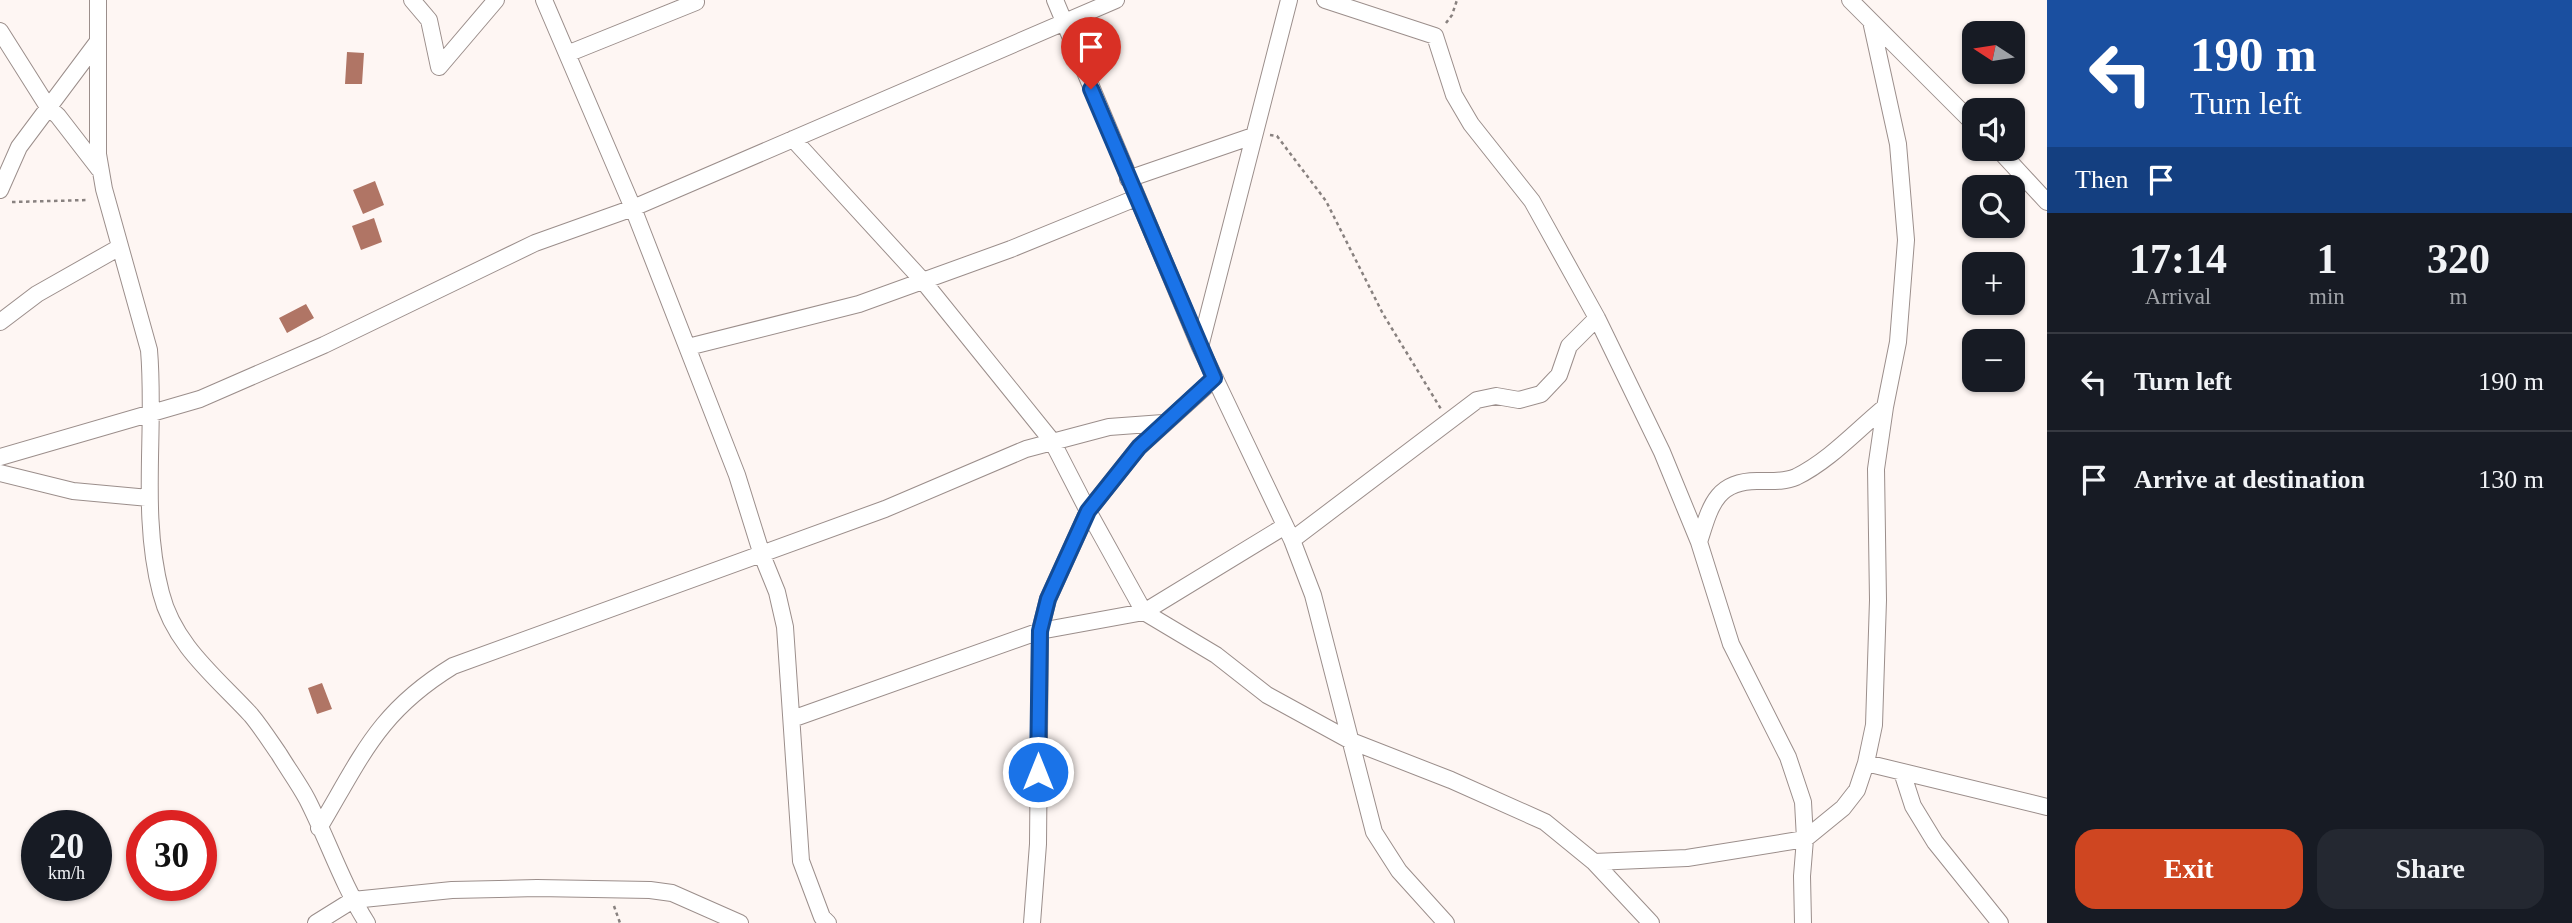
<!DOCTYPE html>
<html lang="en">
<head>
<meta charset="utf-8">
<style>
  body { margin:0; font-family:Georgia,serif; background:#242831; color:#f1f3f6; height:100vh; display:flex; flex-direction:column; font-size:26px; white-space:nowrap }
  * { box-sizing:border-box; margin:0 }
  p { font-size:23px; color:#9ea1a6 }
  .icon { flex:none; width:38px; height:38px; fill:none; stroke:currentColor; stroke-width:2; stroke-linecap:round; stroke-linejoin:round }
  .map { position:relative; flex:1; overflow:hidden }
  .side { display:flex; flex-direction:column; background:#171b24; width:525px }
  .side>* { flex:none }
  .guide { background:#1a4fa0; color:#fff; overflow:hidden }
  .needle { width:46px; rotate:282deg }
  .fabs { position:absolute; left:1962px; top:21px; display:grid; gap:14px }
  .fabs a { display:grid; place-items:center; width:63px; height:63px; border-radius:14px; background:#171b24; box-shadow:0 2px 5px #0004; font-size:35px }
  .speed { position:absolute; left:21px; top:810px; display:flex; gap:14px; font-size:35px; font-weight:700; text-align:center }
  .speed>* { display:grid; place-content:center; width:91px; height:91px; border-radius:50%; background:#171b24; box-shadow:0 2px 5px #0004; line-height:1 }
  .speed small { font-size:18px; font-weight:400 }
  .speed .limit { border:10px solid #d22; background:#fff; color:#111 }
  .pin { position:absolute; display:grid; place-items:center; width:60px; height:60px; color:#fff; margin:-72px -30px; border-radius:50% 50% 50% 0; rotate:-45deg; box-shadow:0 0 7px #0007 }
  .pin .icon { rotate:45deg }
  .me { position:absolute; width:77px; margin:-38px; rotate:0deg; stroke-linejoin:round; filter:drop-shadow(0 0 5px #0008) }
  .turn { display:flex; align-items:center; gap:24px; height:147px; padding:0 28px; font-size:32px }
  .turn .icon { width:91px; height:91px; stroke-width:2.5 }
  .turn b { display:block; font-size:49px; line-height:60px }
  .then { display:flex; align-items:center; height:66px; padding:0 28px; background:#0003; gap:14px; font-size:26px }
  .eta { display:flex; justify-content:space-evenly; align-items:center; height:119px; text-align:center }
  .eta b { font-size:42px; font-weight:700; line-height:49px }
  .button { display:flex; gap:14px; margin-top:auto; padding:14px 28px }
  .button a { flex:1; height:80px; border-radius:21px; background:#cf4621; color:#fff; font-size:28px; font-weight:700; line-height:80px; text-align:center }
  .button a+a { background:#242831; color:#f1f3f6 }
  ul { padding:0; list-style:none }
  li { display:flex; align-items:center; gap:21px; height:98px; padding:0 28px; border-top:2px solid #363941 }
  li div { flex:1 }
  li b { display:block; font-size:26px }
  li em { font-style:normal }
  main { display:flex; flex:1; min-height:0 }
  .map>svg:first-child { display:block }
  .building { fill:#b07565 }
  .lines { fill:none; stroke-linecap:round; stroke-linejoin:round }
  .street-casing { stroke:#9b8e8b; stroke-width:18 }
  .path { stroke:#88817f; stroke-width:2.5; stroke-dasharray:3.5 3.5; stroke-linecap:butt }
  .street { stroke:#fff; stroke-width:16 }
  .route-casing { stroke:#114b97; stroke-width:18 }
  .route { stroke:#1a73e8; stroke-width:12 }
</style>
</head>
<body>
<main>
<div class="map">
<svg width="2047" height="923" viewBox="0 0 2047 923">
  <rect width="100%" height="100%" fill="#fef6f3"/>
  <!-- building -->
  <path class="building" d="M347 52 364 53 362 84H345Z
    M375 181 384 205 363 214 353 190Z
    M374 218 382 242 361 250 352 226Z
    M306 304 314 318 287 333 279 318Z
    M322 683 332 709 317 714 308 688Z"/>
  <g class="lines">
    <!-- street casing -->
    <g class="street-casing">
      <path id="street" d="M98 0V154L104 189 149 350C156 431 140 513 161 593 174 645 216 677 251 715 261 727 270 741 279 754 288 769 299 784 307 799 328 840 342 884 367 923
        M412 0 429 20 439 67
        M1055 0 1200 347 1292 540 1313 595 1374 832 1399 871 1446 923
        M1325 0 1435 36 1454 95 1471 124 1532 201 1597 318 1662 452 1699 542 1731 644 1788 757 1803 802 1805 839 1802 876 1803 923
        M1850 0 1974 124
        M0 31 48 107 58 116 99 169
        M567 54 696 2
        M439 67 496 0
        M793 139 923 281 1052 441 1088 511 1144 612 1216 655 1267 695 1351 741 1451 780 1545 822 1594 862 1651 923
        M1998 149 2047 202
        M1128 179 1253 136
        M0 190 19 147 96 44
        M0 322 37 294 120 247
        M688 347 859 304 1011 249 1136 198
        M1200 347 1289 0
        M0 457 200 399 324 345 535 243 633 208 544 0
        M0 473 73 491 149 498
        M1292 540 1477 400 1496 396 1519 400 1541 394 1559 375 1569 346 1597 318
        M1699 542C1710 508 1715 480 1759 481 1771 481 1785 482 1796 477 1829 461 1857 430 1885 407
        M792 719 1040 631 1144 612 1285 526
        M1866 763 2047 807
        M1902 772 1913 806 1935 842 2000 923
        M319 828C362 756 378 712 453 666L885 509 1026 449 1109 427 1163 423
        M1594 862 1687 858 1805 839 1843 808 1857 790 1866 763 1874 725 1878 600 1876 469 1885 407 1898 342 1906 240 1898 144 1871 21
        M316 923 353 900 452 890 537 888 650 890 672 893 740 923
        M828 923 822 917 801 861 785 627 777 592 762 555 737 475 633 208 1116 0
        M1032 923 1038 844 1040 631 1048 599 1088 511 1139 447 1215 378"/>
    </g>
    <!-- path -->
    <path class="path" d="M1446 23 1452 15 1457 0
      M1270 135 1277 136 1326 201 1383 314 1441 409
      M12 202 89 200
      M614 906 620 923"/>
    <!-- street -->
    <use href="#street" class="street"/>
  </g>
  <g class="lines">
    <!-- route casing -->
    <g class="route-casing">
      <path id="route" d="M1038 772 1040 631 1048 599 1088 511 1139 447 1214 378 1091 89"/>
    </g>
    <!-- route -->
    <use href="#route" class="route"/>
  </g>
</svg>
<div class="fabs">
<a><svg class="needle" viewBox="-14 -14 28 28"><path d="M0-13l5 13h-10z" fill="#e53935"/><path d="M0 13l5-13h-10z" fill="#9ea1a6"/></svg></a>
<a><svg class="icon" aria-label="sound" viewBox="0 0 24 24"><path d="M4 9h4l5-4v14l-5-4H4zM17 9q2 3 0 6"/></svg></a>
<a><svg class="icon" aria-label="search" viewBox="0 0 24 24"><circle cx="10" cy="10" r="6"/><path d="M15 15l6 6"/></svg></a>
<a>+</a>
<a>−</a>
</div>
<div class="speed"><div>20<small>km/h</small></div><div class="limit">30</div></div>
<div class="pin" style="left:1091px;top:89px;background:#d93025"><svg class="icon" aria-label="arrive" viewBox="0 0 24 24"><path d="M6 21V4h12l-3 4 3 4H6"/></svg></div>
<svg class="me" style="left:1038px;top:772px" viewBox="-20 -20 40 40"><circle r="17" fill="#1a73e8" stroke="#fff" stroke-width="3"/><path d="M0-11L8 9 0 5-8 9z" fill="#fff"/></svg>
</div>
<section class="side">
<div class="guide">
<div class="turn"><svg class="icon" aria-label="left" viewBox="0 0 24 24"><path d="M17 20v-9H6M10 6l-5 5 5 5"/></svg><div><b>190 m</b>Turn left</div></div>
<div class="then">Then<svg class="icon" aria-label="arrive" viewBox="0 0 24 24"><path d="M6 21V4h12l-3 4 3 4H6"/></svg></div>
</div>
<div class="eta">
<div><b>17:14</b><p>Arrival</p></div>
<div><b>1</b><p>min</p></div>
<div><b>320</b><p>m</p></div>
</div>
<ul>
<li><svg class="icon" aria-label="left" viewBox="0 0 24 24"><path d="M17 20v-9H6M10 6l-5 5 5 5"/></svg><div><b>Turn left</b></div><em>190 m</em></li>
<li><svg class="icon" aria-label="arrive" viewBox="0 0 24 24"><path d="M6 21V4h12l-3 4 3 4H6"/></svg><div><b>Arrive at destination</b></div><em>130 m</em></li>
</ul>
<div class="button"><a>Exit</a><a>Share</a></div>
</section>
</main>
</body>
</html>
